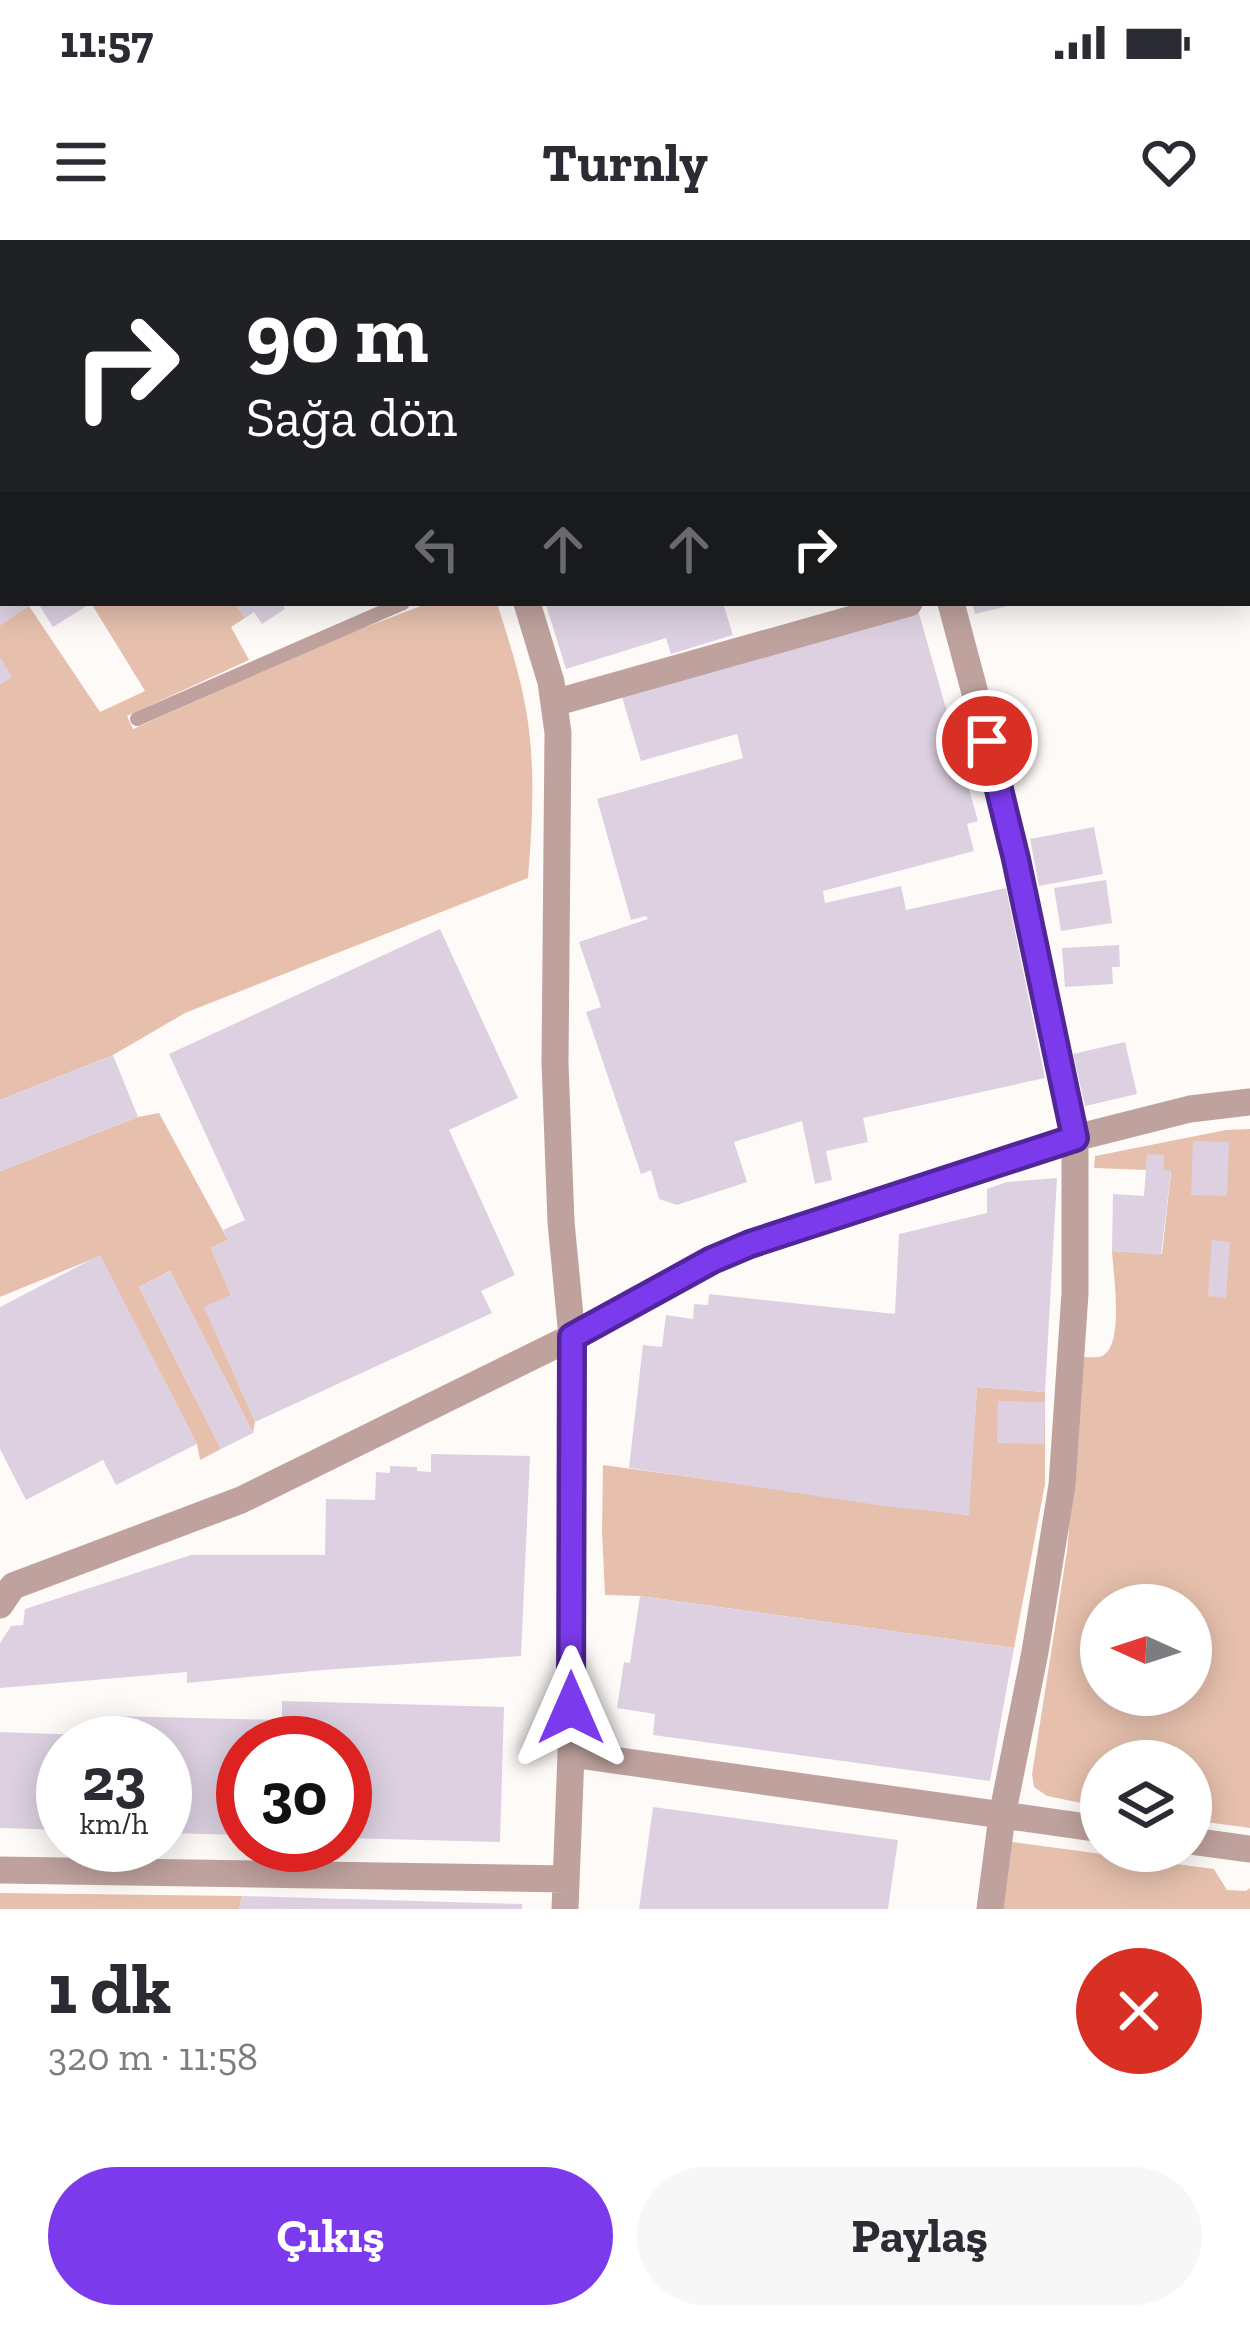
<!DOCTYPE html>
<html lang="tr">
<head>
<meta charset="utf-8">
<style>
  body { margin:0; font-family:"Zilla Slab",serif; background:#f7f7f7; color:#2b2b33; height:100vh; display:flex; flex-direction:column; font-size:45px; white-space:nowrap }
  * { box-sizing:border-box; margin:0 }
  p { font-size:39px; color:#7c7c81 }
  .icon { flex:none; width:66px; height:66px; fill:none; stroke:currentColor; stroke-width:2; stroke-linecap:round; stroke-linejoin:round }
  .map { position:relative; height:1669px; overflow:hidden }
  .sheet { display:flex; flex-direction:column; background:#fff; flex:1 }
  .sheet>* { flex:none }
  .guide { position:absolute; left:0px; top:0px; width:1251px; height:366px; box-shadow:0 6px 30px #0003; background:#202124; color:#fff; overflow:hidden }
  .needle { width:78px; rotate:273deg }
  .controls { position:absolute; left:1080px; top:1344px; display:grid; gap:24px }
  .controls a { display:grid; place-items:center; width:132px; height:132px; border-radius:50%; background:#fff; box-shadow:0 6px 30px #0003; font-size:60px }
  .speed { position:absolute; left:36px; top:1476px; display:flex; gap:24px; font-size:60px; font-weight:700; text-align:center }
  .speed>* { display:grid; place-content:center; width:156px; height:156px; border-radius:50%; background:#fff; box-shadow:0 6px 30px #0003; line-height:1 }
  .speed small { font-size:30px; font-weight:400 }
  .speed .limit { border:18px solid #d22; background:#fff; color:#111 }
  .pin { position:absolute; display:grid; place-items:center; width:102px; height:102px; color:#fff; margin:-51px; border:6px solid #fff; border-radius:50%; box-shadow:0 3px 12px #0007 }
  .me { position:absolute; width:132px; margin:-66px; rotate:0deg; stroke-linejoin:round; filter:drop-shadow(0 0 9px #0008) }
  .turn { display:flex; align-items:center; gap:42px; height:252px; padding:0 48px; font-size:54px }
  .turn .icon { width:156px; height:156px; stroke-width:2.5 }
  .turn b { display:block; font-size:84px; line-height:102px }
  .lanes { display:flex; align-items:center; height:114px; padding:0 48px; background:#0003; justify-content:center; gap:60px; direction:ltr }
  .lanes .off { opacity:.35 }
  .round { display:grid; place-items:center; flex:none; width:126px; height:126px; border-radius:63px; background:#f7f7f7 }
  .headline { display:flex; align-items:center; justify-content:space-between; height:204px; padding:0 48px }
  h1 { font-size:72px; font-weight:800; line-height:90px }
  .cta { display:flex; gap:24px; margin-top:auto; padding:24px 48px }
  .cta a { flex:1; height:138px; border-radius:72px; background:#7c3aed; color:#fff; font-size:48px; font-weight:800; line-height:138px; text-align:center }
  .cta a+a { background:#f7f7f7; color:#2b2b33 }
  .status { display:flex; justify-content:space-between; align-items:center; height:84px; padding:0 60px; background:#fff; direction:ltr }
  .status svg { height:33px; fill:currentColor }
  header { display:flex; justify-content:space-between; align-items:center; height:156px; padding:0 48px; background:#fff; font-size:54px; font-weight:800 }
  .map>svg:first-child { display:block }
  .green { fill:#e6c0ad; fill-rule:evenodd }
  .building { fill:#ddd1e1 }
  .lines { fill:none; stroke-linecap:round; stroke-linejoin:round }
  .lane { stroke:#bfa29e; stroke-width:14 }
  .street { stroke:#bfa29e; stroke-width:27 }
  .secondary { stroke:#a07871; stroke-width:30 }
  .route-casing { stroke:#51269a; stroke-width:30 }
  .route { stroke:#7c3aed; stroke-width:21 }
</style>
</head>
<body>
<div class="status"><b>11:57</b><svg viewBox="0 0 49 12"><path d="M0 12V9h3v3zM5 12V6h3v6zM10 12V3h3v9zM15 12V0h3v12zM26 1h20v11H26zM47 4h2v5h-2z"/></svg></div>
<header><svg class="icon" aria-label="menu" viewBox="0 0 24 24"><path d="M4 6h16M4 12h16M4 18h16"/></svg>Turnly<svg class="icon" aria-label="heart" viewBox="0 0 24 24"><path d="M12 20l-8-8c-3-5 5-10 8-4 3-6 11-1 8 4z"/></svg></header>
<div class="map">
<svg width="1250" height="1669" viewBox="0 0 1250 1669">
  <rect width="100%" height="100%" fill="#fefaf8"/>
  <!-- green -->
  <path class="green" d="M91 363H235L245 378 231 387 249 420 127 476 133 489 350 393 429 363H497C510 404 524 446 529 490 535 539 532 589 528 638L185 773 113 815 0 860V444L11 437 0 418V385L29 366 100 472 145 451Z
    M159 873 228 1000 211 1008 231 1055 205 1068 255 1182 253 1193 170 1031 139 1047 221 1209 200 1220 197 1204 100 1016 0 1057V931L138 877Z
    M1250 889V1588L1191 1580V1521H1101V1567L1047 1556 1034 1547 1032 1534 1067 1311 1083 1117C1086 1117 1099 1118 1102 1116 1125 1106 1113 1032 1112 1011L1162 1014 1171 932 1164 930V915H1148L1146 930 1094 928 1095 916 1226 890ZM1101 1365H1191V1455H1101Z
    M977 1147 1045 1152V1244L1014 1408 640 1356 605 1355 602 1292 603 1225 968 1275Z
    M1012 1602 1214 1629 1227 1650 1246 1651 1250 1648V1669H1003Z
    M0 1653 242 1656 239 1669H0Z"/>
  <!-- building -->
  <path class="building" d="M0 363H27L29 366 0 385Z
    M38 363H91L53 387Z
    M235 363H281L285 369 262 384 254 372 245 378Z
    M553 363H723L733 395 671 414 666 398 566 429 546 365Z
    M972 363H1012V365L975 374Z
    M918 370 978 581 967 584 974 611 823 651 825 663 901 646 906 670 1006 648 1045 838 863 878 868 902 826 911 832 940 815 944 802 881 734 902 747 942 677 965 659 959 651 930 641 934 586 772 601 767 579 702 648 679 646 676 631 680 597 559 743 518 737 494 641 521 622 457Z
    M0 418 12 437 0 444Z
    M1094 587 1103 634 1039 646 1030 599Z
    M1106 640 1112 683 1061 691 1054 648Z
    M440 689 518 858 449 890 515 1035 481 1051 492 1073 255 1182 204 1067 231 1055 211 1008 228 1000 223 990 245 980 169 814Z
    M1119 705 1120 727H1112L1113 744 1065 747 1062 708Z
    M1125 802 1137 854 1085 866 1073 814Z
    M113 815 138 877 0 931V860Z
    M1193 901 1229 902 1227 956 1191 955Z
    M1147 914 1164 915V930L1171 931 1161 1015 1112 1011 1113 954 1144 956Z
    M1057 938 1045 1152 977 1147 969 1275 884 1266 629 1228 643 1105 662 1107 666 1075 693 1079 694 1064 708 1065 709 1054 895 1074 899 994 987 973V949L1007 942Z
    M1212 1000 1230 1002 1226 1058 1208 1056Z
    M100 1015 197 1204 116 1245 103 1220 26 1260 0 1209V1067Z
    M170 1031 253 1193 221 1209 139 1047Z
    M998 1161 1045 1162 1044 1204 997 1203Z
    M431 1214 530 1216 521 1416 322 1430 187 1443V1432L0 1448V1403L11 1386 23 1385 25 1369 191 1315H325L326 1259 375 1260 376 1232 390 1233V1226L417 1227V1231L431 1232Z
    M640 1356 1014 1408 990 1541 653 1495 655 1474 617 1468 624 1422 630 1423Z
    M282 1461 504 1467 500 1602 345 1598V1503H243V1595L165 1593V1503H63V1590L0 1588V1492L115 1496V1476L282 1480Z
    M653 1567 898 1600 888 1669H639Z
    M242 1656 522 1664V1669H239Z"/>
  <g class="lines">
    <!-- lane -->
    <path class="lane" d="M36 3 39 0
      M0 38 3 35
      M137 479 403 363"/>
    <!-- street -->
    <path class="street" d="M857 0 858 3
      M1182 0 1183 3
      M1248 190H1250
      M1248 300 1250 306
      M527 363 551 442 558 493 555 823 561 982 572 1097 571 1514 565 1669
      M951 363 1000 547 1075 898V1053L1062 1245 1035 1412 1002 1576 990 1669
      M554 463 909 363
      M0 1365 13 1346 241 1260 572 1097 712 1020 750 1005 1075 898 1190 869 1250 862
      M571 1514 1101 1589
      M1191 1601 1250 1609
      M0 1630 566 1639"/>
    <!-- secondary -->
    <path class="secondary" d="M302 3 305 0
      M343 3 346 0
      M0 228 3 226
      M0 263 3 260"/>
  </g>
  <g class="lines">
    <!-- route casing -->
    <g class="route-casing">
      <path id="route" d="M571 1468 572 1097 712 1020 750 1004 1075 898 1016 619 987 501"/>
    </g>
    <!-- route -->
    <use href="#route" class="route"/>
  </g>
</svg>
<div class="controls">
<a><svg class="needle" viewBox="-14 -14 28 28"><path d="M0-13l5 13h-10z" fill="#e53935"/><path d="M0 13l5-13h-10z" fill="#7c7c81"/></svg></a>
<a><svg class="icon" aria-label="layers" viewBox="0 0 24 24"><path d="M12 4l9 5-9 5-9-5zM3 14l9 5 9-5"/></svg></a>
</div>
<div class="speed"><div>23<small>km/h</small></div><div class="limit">30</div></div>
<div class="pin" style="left:987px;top:501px;background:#d93025"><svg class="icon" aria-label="arrive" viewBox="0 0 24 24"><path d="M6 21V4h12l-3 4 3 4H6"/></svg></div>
<svg class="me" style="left:571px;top:1468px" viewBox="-20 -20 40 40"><path d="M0-17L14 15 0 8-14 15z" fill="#7c3aed" stroke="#fff" stroke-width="4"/></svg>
<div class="guide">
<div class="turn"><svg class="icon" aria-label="right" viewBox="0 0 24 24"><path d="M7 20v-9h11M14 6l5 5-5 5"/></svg><div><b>90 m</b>Sağa dön</div></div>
<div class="lanes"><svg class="icon off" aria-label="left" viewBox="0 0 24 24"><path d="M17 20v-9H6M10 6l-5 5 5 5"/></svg><svg class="icon off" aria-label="ahead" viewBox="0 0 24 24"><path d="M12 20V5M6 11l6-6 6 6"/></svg><svg class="icon off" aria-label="ahead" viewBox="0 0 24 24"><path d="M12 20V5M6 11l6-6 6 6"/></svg><svg class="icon" aria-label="right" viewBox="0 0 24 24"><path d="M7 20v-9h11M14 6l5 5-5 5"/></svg></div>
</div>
</div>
<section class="sheet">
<div class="headline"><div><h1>1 dk</h1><p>320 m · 11:58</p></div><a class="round" style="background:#d93025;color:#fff"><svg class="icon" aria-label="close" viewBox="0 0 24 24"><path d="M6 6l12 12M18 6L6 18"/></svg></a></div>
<div class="cta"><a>Çıkış</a><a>Paylaş</a></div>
</section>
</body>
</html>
